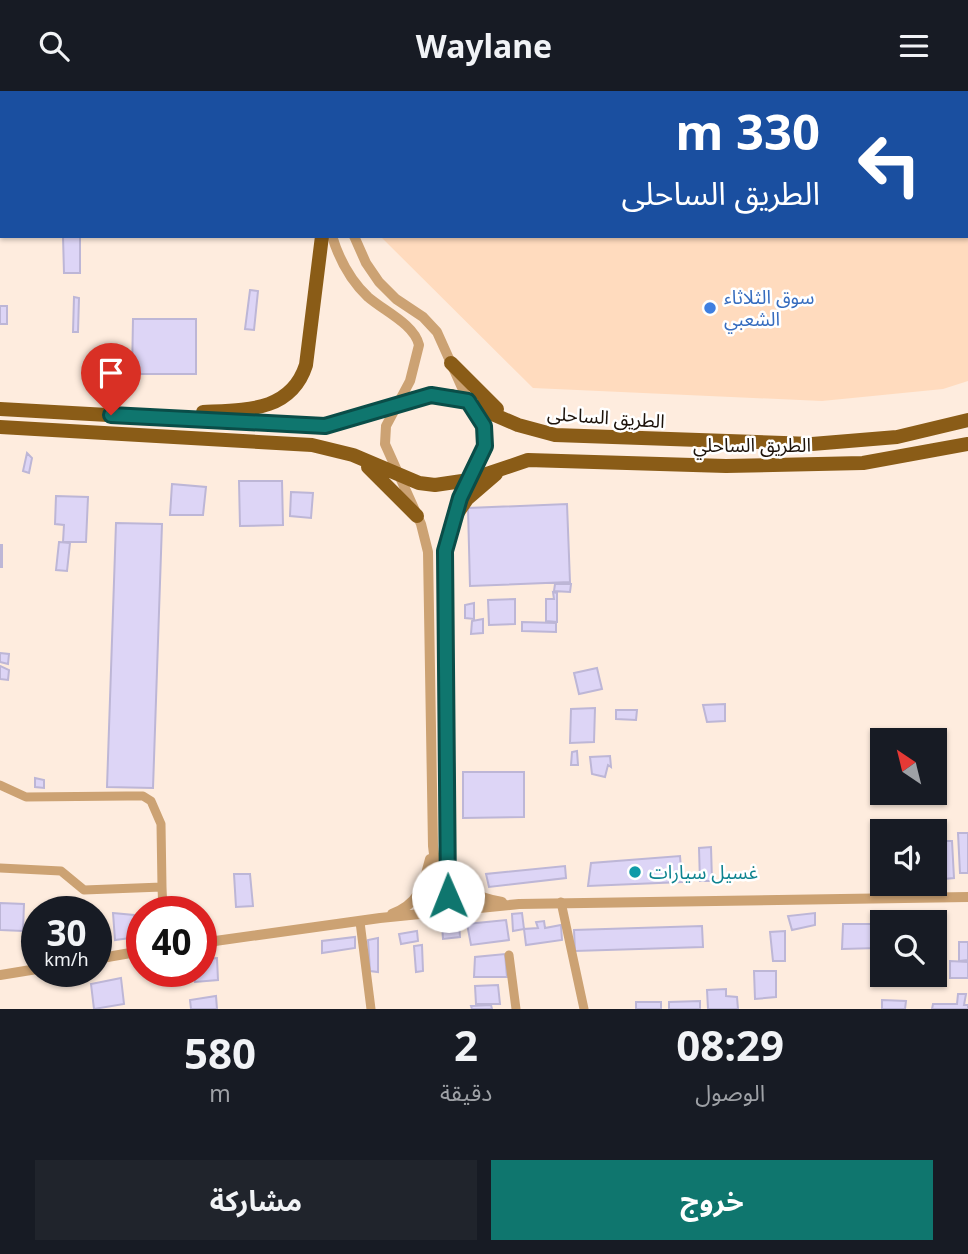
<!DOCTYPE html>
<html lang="ar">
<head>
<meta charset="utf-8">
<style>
  body { margin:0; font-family:"Noto Sans","Noto Sans Arabic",sans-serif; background:#20242c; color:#f1f3f6; direction:rtl; height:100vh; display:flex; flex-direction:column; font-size:26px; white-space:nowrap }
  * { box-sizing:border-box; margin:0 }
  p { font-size:23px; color:#9ea1a6 }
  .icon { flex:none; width:38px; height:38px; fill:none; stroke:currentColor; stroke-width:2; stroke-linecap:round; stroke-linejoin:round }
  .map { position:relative; height:918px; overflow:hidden; direction:ltr }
  .details { display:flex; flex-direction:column; background:#171b24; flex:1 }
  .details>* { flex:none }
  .guide { position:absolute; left:0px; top:0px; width:970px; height:147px; box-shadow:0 2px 5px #0004; direction:rtl; background:#1a4fa0; color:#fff; overflow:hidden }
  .needle { width:46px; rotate:325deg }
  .buttons { position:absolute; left:870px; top:637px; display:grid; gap:14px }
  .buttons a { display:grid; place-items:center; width:77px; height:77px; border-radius:0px; background:#171b24; box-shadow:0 2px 5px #0004; font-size:35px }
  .speed { position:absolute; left:21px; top:805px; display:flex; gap:14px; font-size:35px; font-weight:700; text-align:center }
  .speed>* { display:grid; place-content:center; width:91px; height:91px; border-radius:50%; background:#171b24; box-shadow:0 2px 5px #0004; line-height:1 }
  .speed small { font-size:18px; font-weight:400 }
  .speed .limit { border:10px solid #d22; background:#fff; color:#111 }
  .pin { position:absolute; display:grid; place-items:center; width:60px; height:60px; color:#fff; margin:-72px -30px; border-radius:50% 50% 50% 0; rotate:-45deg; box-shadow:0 0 7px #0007 }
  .pin .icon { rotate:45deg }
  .me { position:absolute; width:77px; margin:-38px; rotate:359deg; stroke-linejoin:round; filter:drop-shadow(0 0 5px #0008) }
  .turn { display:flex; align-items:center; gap:24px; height:147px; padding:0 35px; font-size:32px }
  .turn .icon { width:91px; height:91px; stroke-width:2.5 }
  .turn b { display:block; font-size:49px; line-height:60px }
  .eta { display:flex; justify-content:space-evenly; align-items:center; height:119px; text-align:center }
  .eta b { font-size:42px; font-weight:700; line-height:49px }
  .primary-button { display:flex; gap:14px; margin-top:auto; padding:14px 35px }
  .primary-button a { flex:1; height:80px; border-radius:0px; background:#0f766e; color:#fff; font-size:28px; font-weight:700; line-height:80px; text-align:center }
  .primary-button a+a { background:#20242c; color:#f1f3f6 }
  header { display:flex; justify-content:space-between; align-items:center; height:91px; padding:0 35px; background:#171b24; font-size:32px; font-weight:700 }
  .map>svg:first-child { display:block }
  .built { fill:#ffdbbe }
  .building { fill:#ddd5f6; stroke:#bdb6d6; stroke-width:2 }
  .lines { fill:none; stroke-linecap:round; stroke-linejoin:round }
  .minor { stroke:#cca273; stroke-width:9 }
  .tertiary { stroke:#cca273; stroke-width:10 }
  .trunk { stroke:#8a5c17; stroke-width:14 }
  .route-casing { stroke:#0a4d48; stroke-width:18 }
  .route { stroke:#0f766e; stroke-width:12 }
  .shop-dot { fill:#3f7fe0; stroke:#fff; stroke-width:2.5 }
  .culture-dot { fill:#0f9aa8; stroke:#fff; stroke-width:2.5 }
  .labels { text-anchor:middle; stroke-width:5; stroke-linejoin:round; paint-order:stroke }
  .shop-label { font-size:19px; fill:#366cbe; stroke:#fff; text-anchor:start }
  .street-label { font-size:19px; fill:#1d130b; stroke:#fff }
  .culture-label { font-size:19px; fill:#0d838f; stroke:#fff; text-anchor:start }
</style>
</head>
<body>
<header><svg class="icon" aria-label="menu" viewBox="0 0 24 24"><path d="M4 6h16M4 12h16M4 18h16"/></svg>Waylane<svg class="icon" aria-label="search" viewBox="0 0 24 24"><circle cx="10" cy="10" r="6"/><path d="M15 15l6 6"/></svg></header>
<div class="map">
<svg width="968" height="918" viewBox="0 0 968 918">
  <rect width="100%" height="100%" fill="#feecde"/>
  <!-- built -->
  <path class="built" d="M391 0H968V290L943 298 822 310 533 297 380 145H968V2Z"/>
  <!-- building -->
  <path class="building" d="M0 35H2V66H0Z
    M63 145H80V182H64Z
    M250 199 258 200 254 239 245 238Z
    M74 206 79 207 78 241H73Z
    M0 215H7V233H0Z
    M133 228H196V283H132Z
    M27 362 32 367 29 382 23 380Z
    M239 390H282L283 434 240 435Z
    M172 393 206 396 203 424H170Z
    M291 401 313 402 311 427 290 425Z
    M56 405 88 406 86 451H63L64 434 55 433Z
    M567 413 570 491 470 495 468 417Z
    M116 432 162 433 153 697 107 696Z
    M59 451 70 452 67 480 56 479Z
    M0 454H2V476H0Z
    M555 493H571L570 501 554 500Z
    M553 501 557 502V531L546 530V508H554Z
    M515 508V533L489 534 488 509Z
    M474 512V528L465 527V514Z
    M483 528V542L471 543 472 530Z
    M522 531 556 532V541L522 540Z
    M0 562 9 563 8 573 0 571Z
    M0 575 9 579 8 589 0 588Z
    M597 577 602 598 579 603 574 582Z
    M725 613V630L707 631 703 614Z
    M595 617 594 651 570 652 571 618Z
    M616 619H637L636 629 616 628Z
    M577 660 578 674H571L572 661Z
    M610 665 611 676 608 674 605 686 592 683 590 666Z
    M463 681H524V726L463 727Z
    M35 687 44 689V697L35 696Z
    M958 742H968V782H960Z
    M934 750H952L954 787 934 789Z
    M711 756 712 790H700L699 757Z
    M680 765 682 791 588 795 591 772Z
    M565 775 566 787 489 796 486 783Z
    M874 779H882V793H891H873Z
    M234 783H250L253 815 236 816Z
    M0 812 24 813 23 840 0 839Z
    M113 822 134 824 138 846 115 849Z
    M522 822 524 838 513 840 512 823Z
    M815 822V834L792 839 788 825Z
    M506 829 509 849 471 854 467 833Z
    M28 830H37V856H28Z
    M544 830 545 837 561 834 562 849 526 854 524 838 538 837 536 831Z
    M459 832 460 846 443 848 442 834Z
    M843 833H879L878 857 842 858Z
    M702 835 703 856 575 860 574 839Z
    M934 835H938V840H945L940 884 934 883Z
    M417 840 418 850 401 853 399 843Z
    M785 840V870H773L770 841Z
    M355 846V857L322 862V850Z
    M378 847V881L370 880 368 849Z
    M959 851H968V869L959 870Z
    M422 854 423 880 416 881 414 855Z
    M505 863 507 886H474L475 866Z
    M217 867 218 889 195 891 194 880H201V868Z
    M950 870 968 871V887H950Z
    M754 880H776V906L755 908Z
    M121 887 124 913 94 918 91 893Z
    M498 894 500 913H476L475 895Z
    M726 898V905L737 906 738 918H708L707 899Z
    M958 903H966L964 914H968V918H932L933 913H957Z
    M216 905 217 918H191L190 909Z
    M882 909 906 910 905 918H882Z
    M700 910V918H669V911Z
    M636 911H661V918H636Z
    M491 914 492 918H472L471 915Z"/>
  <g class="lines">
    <!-- minor -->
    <path class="minor" d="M0 694 26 706 127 705H143L151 710 161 733 162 796
      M0 777 61 780 84 799 162 796 163 821
      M561 811 584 918
      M360 831 371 918
      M509 864 516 918"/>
    <!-- tertiary -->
    <path class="tertiary" d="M338 2V0
      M362 2V0
      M332 145C339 168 351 190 368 206 384 220 414 233 419 254L410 290 386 335 385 353 421 433 428 461 433 755 441 820
      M354 145 366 172 379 191 396 208 423 226 437 241 468 310 484 335 483 364 460 407 445 460 448 798 445 820
      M448 776C461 798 477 807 502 811
      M392 823C420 812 423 795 430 768
      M201 852 380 827 519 813 968 806
      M96 868 142 860
      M0 884 37 878"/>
    <!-- trunk -->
    <path class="trunk" d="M451 272 497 318
      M0 318 325 336 415 307 451 305 518 334 555 344 812 353 897 346 968 329
      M203 321C245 319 291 321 306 274L322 145
      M0 336 312 354 353 364 419 392 435 394 469 389 528 369 726 375 863 372 968 353
      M368 376 417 425
      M452 430 467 408 496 383"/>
  </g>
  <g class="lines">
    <!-- route casing -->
    <g class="route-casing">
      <path id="route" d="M111 324 325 335 431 304 468 310 484 335 485 355 460 407 445 460 448 805"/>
    </g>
    <!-- route -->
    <use href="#route" class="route"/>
  </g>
  <!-- markers -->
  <circle class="shop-dot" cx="710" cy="217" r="7"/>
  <circle class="culture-dot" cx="635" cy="781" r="7"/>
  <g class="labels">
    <!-- shop labels -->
    <g class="shop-label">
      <text x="724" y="213">سوق الثلاثاء<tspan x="724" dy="22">الشعبي</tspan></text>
    </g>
    <!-- street labels -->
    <g class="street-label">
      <text transform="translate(606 326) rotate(4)" y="7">الطريق الساحلى</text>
      <text x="752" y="361">الطريق الساحلي</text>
    </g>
    <!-- culture labels -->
    <g class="culture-label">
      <text x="649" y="788">غسيل سيارات</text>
    </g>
  </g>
</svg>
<div class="buttons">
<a><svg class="needle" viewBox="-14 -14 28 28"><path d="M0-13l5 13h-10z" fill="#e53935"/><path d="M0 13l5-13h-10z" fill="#9ea1a6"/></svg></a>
<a><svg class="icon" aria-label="sound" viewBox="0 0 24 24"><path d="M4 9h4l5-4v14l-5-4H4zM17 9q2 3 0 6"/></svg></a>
<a><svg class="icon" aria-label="search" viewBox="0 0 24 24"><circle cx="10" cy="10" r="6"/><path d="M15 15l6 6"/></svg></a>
</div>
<div class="speed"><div>30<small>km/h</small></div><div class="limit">40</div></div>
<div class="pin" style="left:111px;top:324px;background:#d93025"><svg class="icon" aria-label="arrive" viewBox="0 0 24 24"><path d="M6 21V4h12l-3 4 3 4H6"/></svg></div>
<svg class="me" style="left:448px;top:805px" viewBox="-20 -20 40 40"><circle r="19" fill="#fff"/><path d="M0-13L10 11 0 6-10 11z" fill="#0f766e"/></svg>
<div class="guide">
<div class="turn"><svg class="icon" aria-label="left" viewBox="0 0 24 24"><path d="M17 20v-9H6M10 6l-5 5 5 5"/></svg><div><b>330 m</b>الطريق الساحلى</div></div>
</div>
</div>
<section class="details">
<div class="eta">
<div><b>08:29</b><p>الوصول</p></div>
<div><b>2</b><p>دقيقة</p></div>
<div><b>580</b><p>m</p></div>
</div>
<div class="primary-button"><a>خروج</a><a>مشاركة</a></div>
</section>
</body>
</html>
